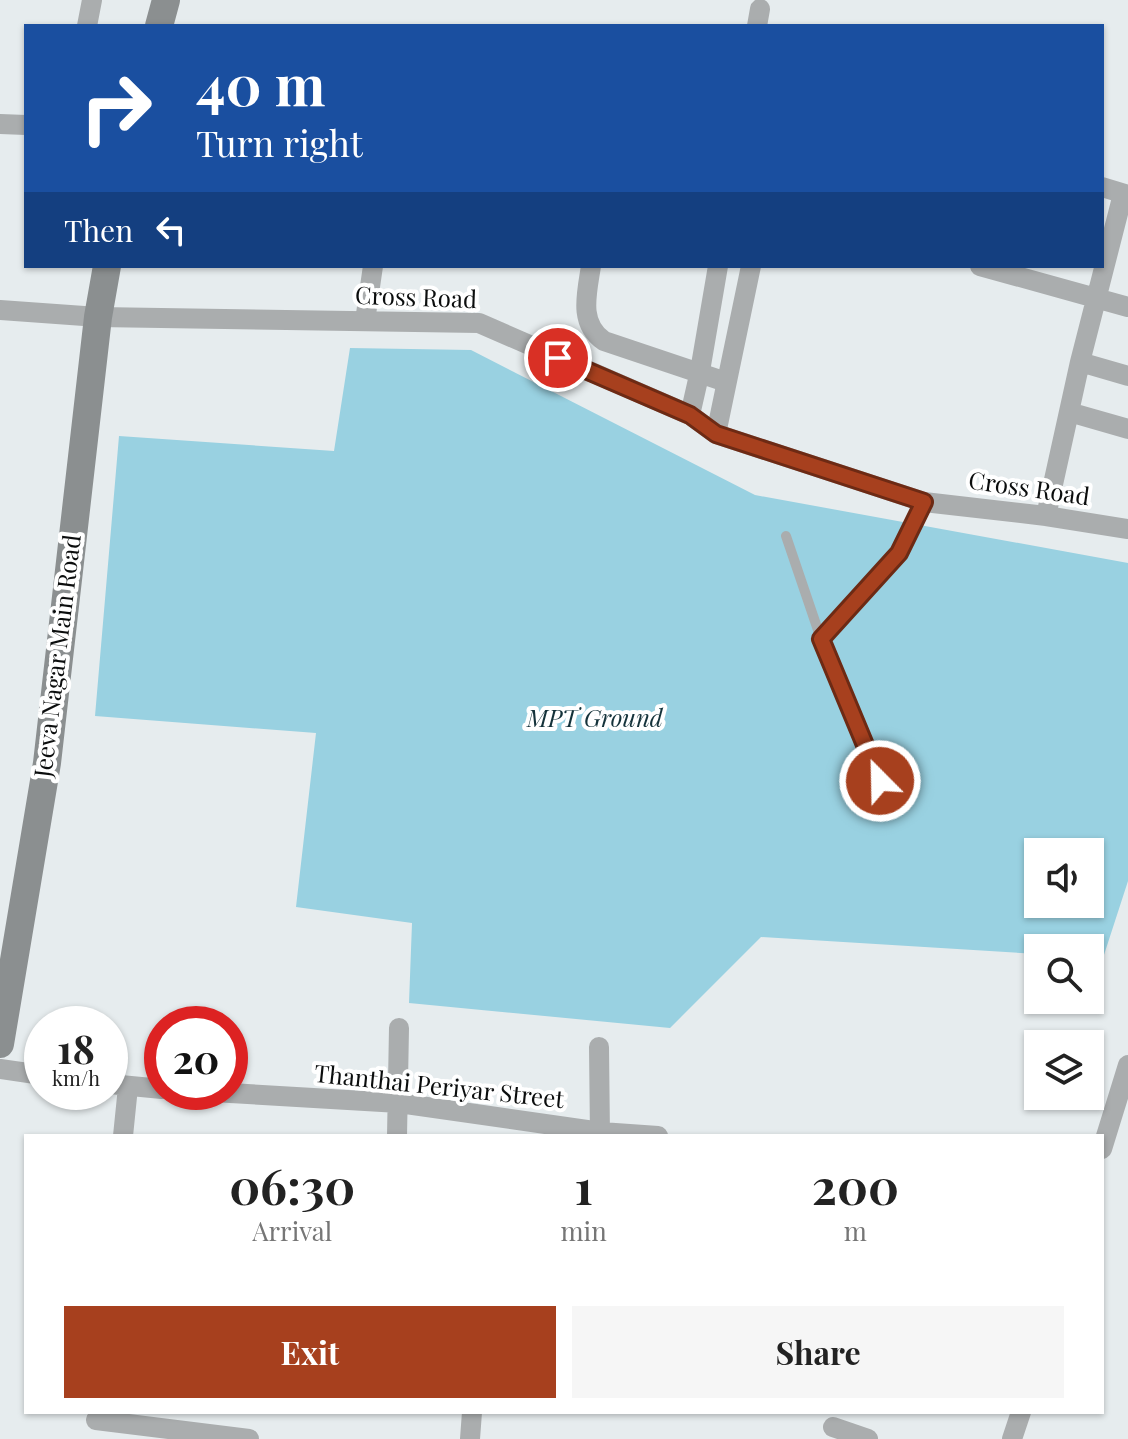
<!DOCTYPE html>
<html lang="en">
<head>
<meta charset="utf-8">
<style>
  body { margin:0; font-family:"Playfair Display",serif; background:#f6f6f6; color:#222; height:100vh; display:flex; flex-direction:column; font-size:30px; white-space:nowrap }
  * { box-sizing:border-box; margin:0 }
  p { font-size:26px; color:#767676 }
  .icon { flex:none; width:44px; height:44px; fill:none; stroke:currentColor; stroke-width:2; stroke-linecap:round; stroke-linejoin:round }
  .map { position:relative; flex:1; overflow:hidden }
  .side { position:absolute; left:24px; top:1134px; width:1080px; height:280px; display:flex; flex-direction:column; background:#fff; border-radius:0px; box-shadow:0 2px 6px #0004 }
  .side>* { flex:none }
  .top-card { position:absolute; left:24px; top:24px; width:1080px; height:244px; border-radius:0px; box-shadow:0 2px 6px #0004; background:#1a4fa0; color:#fff; overflow:hidden }
  .tools { position:absolute; left:1024px; top:838px; display:grid; gap:16px }
  .tools a { display:grid; place-items:center; width:80px; height:80px; border-radius:0px; background:#fff; box-shadow:0 2px 6px #0004; font-size:40px }
  .speed { position:absolute; left:24px; top:1006px; display:flex; gap:16px; font-size:40px; font-weight:700; text-align:center }
  .speed>* { display:grid; place-content:center; width:104px; height:104px; border-radius:50%; background:#fff; box-shadow:0 2px 6px #0004; line-height:1 }
  .speed small { font-size:20px; font-weight:400 }
  .speed .limit { border:12px solid #d22; background:#fff; color:#111 }
  .pin { position:absolute; display:grid; place-items:center; width:68px; height:68px; color:#fff; margin:-34px; border:4px solid #fff; border-radius:50%; box-shadow:0 2px 8px #0007 }
  .me { position:absolute; width:88px; margin:-44px; rotate:337deg; stroke-linejoin:round; filter:drop-shadow(0 0 6px #0008) }
  .turn { display:flex; align-items:center; gap:28px; height:168px; padding:0 40px; font-size:36px }
  .turn .icon { width:104px; height:104px; stroke-width:2.5 }
  .turn b { display:block; font-size:56px; line-height:68px }
  .then { display:flex; align-items:center; height:76px; padding:0 40px; background:#0003; gap:16px; font-size:30px }
  .eta { display:flex; justify-content:space-evenly; align-items:center; height:136px; text-align:center }
  .eta b { font-size:48px; font-weight:700; line-height:56px }
  .action { display:flex; gap:16px; margin-top:auto; padding:16px 40px }
  .action a { flex:1; height:92px; border-radius:0px; background:#a7401e; color:#fff; font-size:32px; font-weight:700; line-height:92px; text-align:center }
  .action a+a { background:#f6f6f6; color:#222 }
  .map>svg:first-child { display:block }
  .green { fill:#99d1e1; fill-rule:evenodd }
  .lines { fill:none; stroke-linecap:round; stroke-linejoin:round }
  .lane { stroke:#aaadae; stroke-width:10 }
  .street { stroke:#aaadae; stroke-width:20 }
  .secondary { stroke:#8b8f90; stroke-width:28 }
  .route-casing { stroke:#6d2a14; stroke-width:20 }
  .route { stroke:#a7401e; stroke-width:14 }
  .labels { text-anchor:middle; stroke-width:8; stroke-linejoin:round; paint-order:stroke }
  .street-label { font-size:24px; fill:#0b0d0d; stroke:#fff }
  .park-label { font-size:24px; font-style:italic; fill:#14323a; stroke:#fff }
</style>
</head>
<body>
<div class="map">
<svg width="1128" height="1439" viewBox="0 0 1128 1439">
  <rect width="100%" height="100%" fill="#e6ecee"/>
  <!-- green -->
  <path class="green" d="M350 348 471 350 755 495 1128 563V881L1103 958 1090 957V948H1038V954L761 937 670 1028 409 1003 412 923 296 907 316 733 95 716 119 436 334 451ZM1038 852H1090V904H1038Z"/>
  <g class="lines">
    <!-- lane -->
    <path class="lane" d="M786 536 821 639
      M880 781 821 639 899 553 924 502"/>
    <!-- street -->
    <path class="street" d="M87 26 92 0
      M757 26 760 9
      M0 124 26 125
      M1102 187 1128 195
      M591 266C587 293 578 323 604 341L726 382
      M980 266 1128 307
      M0 310 98 317 479 323 690 415 716 434 924 502 1046 516 1128 529
      M365 321 373 266
      M1080 362 1128 376
      M1069 412 1128 429
      M690 415 700 371 718 266
      M716 434 751 266
      M1046 516 1080 362 1123 194
      M599 1047 600 1136
      M0 1069 42 1075
      M110 1084 162 1089
      M213 1092 399 1103 601 1132 658 1136
      M123 1136 128 1087
      M397 1136 399 1028
      M1102 1149 1128 1065
      M96 1420 249 1439
      M833 1427 868 1439
      M470 1439 472 1412
      M1012 1439 1021 1412"/>
    <!-- secondary -->
    <path class="secondary" d="M159 26 166 0
      M0 1044 47 763 98 317 107 266"/>
  </g>
  <g class="lines">
    <!-- route casing -->
    <g class="route-casing">
      <path id="route" d="M558 358 690 415 716 434 924 502 899 553 821 639 880 781"/>
    </g>
    <!-- route -->
    <use href="#route" class="route"/>
  </g>
  <g class="labels">
    <!-- street labels -->
    <g class="street-label">
      <text transform="translate(416 298) rotate(2)" y="8">Cross Road</text>
      <text transform="translate(1029 489) rotate(8)" y="8">Cross Road</text>
      <text transform="translate(58 656) rotate(-83)" y="8">Jeeva Nagar Main Road</text>
      <text transform="translate(439 1087) rotate(6)" y="8">Thanthai Periyar Street</text>
    </g>
    <!-- park labels -->
    <g class="park-label">
      <text x="595" y="727">MPT Ground</text>
    </g>
  </g>
</svg>
<div class="tools">
<a><svg class="icon" aria-label="sound" viewBox="0 0 24 24"><path d="M4 9h4l5-4v14l-5-4H4zM17 9q2 3 0 6"/></svg></a>
<a><svg class="icon" aria-label="search" viewBox="0 0 24 24"><circle cx="10" cy="10" r="6"/><path d="M15 15l6 6"/></svg></a>
<a><svg class="icon" aria-label="layers" viewBox="0 0 24 24"><path d="M12 4l9 5-9 5-9-5zM3 14l9 5 9-5"/></svg></a>
</div>
<div class="speed"><div>18<small>km/h</small></div><div class="limit">20</div></div>
<div class="pin" style="left:558px;top:358px;background:#d93025"><svg class="icon" aria-label="arrive" viewBox="0 0 24 24"><path d="M6 21V4h12l-3 4 3 4H6"/></svg></div>
<svg class="me" style="left:880px;top:781px" viewBox="-20 -20 40 40"><circle r="17" fill="#a7401e" stroke="#fff" stroke-width="3"/><path d="M0-11L8 9 0 5-8 9z" fill="#fff"/></svg>
<div class="top-card">
<div class="turn"><svg class="icon" aria-label="right" viewBox="0 0 24 24"><path d="M7 20v-9h11M14 6l5 5-5 5"/></svg><div><b>40 m</b>Turn right</div></div>
<div class="then">Then<svg class="icon" aria-label="left" viewBox="0 0 24 24"><path d="M17 20v-9H6M10 6l-5 5 5 5"/></svg></div>
</div>
<section class="side">
<div class="eta">
<div><b>06:30</b><p>Arrival</p></div>
<div><b>1</b><p>min</p></div>
<div><b>200</b><p>m</p></div>
</div>
<div class="action"><a>Exit</a><a>Share</a></div>
</section>
</div>
</body>
</html>
